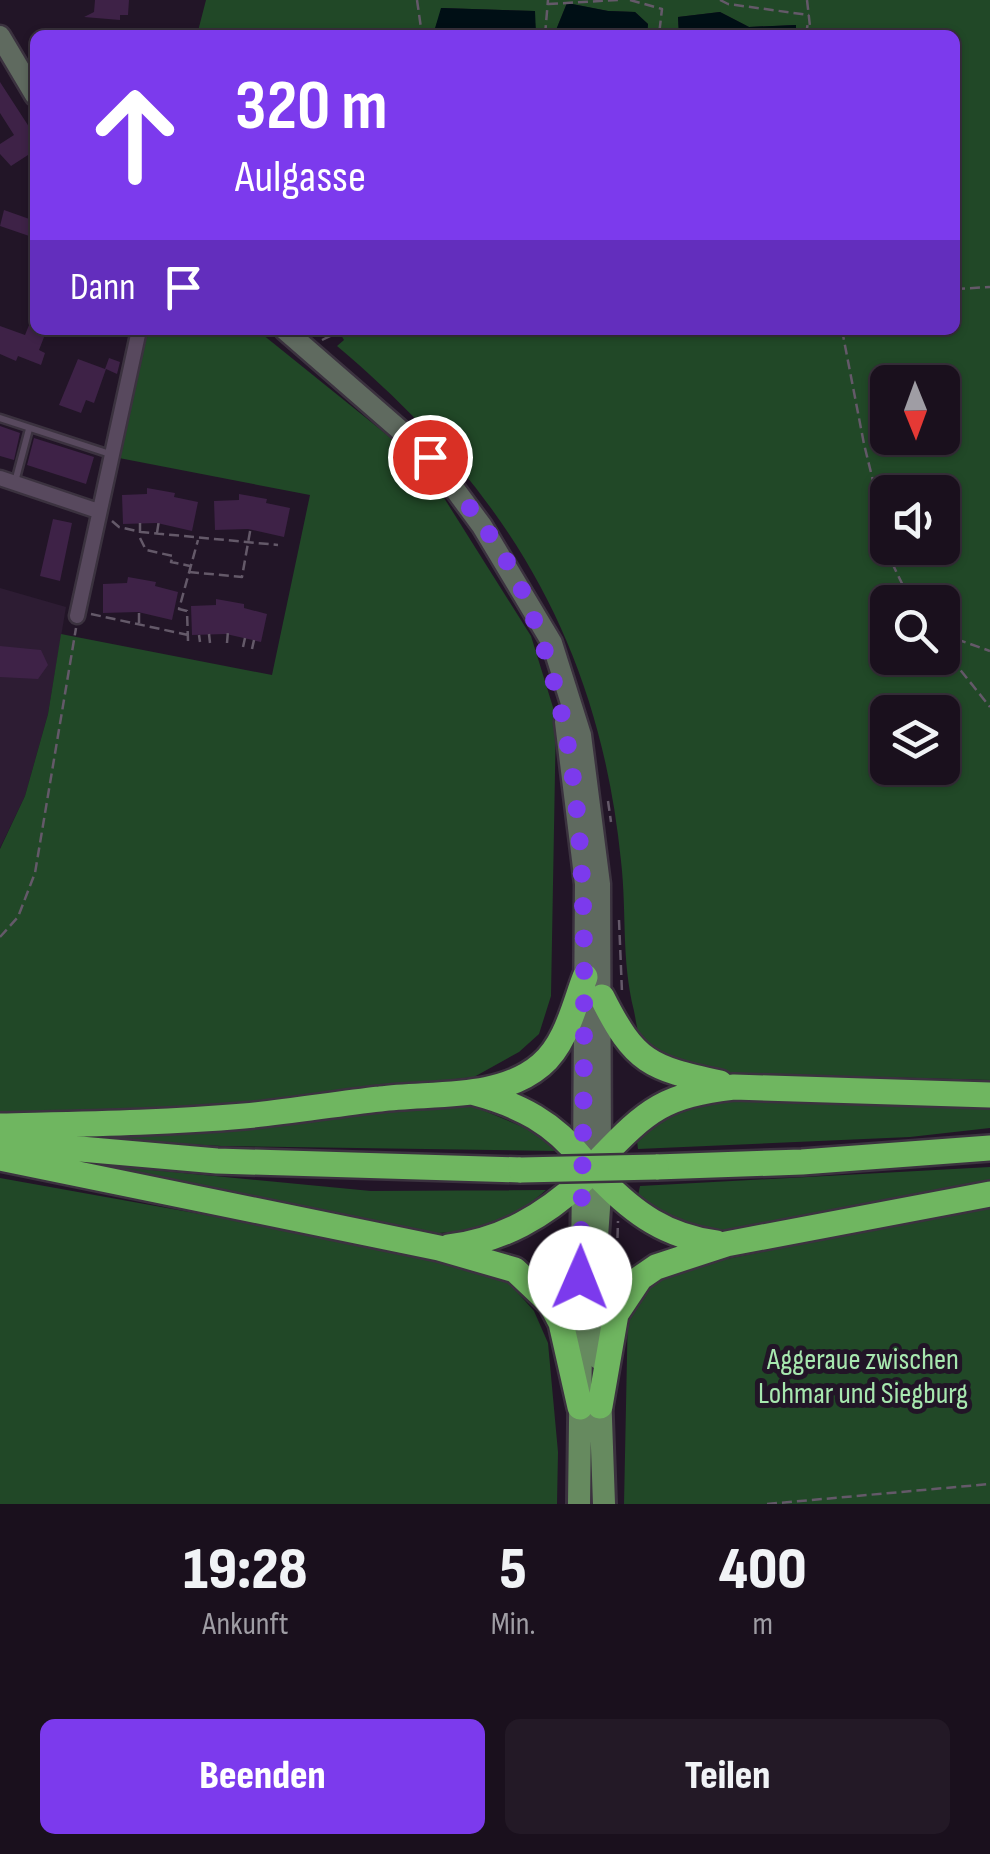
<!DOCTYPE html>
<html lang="de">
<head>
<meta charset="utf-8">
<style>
  body { margin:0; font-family:"Sofia Sans Condensed",sans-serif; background:#231926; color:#f1f3f6; height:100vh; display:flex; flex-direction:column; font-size:38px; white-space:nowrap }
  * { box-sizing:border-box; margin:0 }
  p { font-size:32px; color:#9f9da4 }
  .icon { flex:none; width:55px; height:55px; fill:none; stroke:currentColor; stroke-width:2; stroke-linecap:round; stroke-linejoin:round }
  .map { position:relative; height:1504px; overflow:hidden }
  .drawer { display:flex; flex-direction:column; background:#1a101d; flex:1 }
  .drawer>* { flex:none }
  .guide { position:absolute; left:30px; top:30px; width:930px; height:305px; border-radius:15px; box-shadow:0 2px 8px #0004,0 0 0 2px #38303b; background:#7c3aed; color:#fff; overflow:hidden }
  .needle { width:65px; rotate:179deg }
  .fabs { position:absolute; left:870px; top:365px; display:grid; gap:20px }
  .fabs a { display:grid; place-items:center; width:90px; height:90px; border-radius:15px; background:#1a101d; box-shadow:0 2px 8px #0004,0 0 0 2px #38303b; font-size:50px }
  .pin { position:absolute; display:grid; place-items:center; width:85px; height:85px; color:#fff; margin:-42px; border:5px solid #fff; border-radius:50%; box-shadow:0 2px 10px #0007 }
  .me { position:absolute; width:110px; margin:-55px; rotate:1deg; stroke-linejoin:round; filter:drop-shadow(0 0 8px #0008) }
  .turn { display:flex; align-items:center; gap:35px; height:210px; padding:0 40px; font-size:45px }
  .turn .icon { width:130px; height:130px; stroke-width:2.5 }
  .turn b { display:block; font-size:70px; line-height:85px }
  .then { display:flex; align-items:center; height:95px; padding:0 40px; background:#0003; gap:20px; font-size:38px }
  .eta { display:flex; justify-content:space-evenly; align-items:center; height:170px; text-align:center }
  .eta b { font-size:60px; font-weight:800; line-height:70px }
  .button { display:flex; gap:20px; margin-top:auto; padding:20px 40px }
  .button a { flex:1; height:115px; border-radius:15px; background:#7c3aed; color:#fff; font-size:40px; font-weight:800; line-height:115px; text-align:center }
  .button a+a { background:#231926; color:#f1f3f6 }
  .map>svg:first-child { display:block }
  .built { fill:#2d1c33 }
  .green { fill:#214827; fill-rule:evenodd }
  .water { fill:#000f15 }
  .building { fill:#3e2247 }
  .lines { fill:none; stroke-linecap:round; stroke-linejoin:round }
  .lane-casing { stroke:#3b323f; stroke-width:11 }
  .street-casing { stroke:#3b323f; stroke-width:19 }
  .secondary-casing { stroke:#3b323f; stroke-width:25 }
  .primary-casing { stroke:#3b323f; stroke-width:28 }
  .highway-casing { stroke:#3b323f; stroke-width:30 }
  .path { stroke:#645969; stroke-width:2.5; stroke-dasharray:10 5; stroke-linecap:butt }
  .lane { stroke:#58495e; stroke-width:6 }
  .street { stroke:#58495e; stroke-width:14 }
  .secondary { stroke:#5f6a5f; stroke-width:20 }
  .primary { stroke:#668a5f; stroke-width:22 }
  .highway { stroke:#6fb660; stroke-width:25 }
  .highway-bridge-casing { stroke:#3b323f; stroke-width:30; stroke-linecap:butt }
  .highway-bridge { stroke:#6fb660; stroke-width:25 }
  .route { stroke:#7c3aed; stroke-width:18; stroke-dasharray:0 32.4 }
  .labels { text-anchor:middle; stroke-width:10; stroke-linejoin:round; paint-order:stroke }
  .park-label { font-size:30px; fill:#a7e8af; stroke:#221527 }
</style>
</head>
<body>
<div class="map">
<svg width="990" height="1504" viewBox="0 0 990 1504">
  <rect width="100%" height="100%" fill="#221527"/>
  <!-- built -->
  <path class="built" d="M0 588 66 607 48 714 25 796 0 848Z"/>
  <!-- green -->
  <path class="green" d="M206 0H990V1080L731 1073C700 1069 662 1068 642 1040 637 1033 636 1020 634 1011 621 958 627 914 621 861 599 641 504 487 337 346L344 340 338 330H955V35H796L795 25 749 27 720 12 678 17 679 35H647L648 24 635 12 608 11 567 3 554 35H536L534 11 442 8 433 35H197ZM888 382H942V438H888ZM888 492H942V548H888ZM888 602H942V658H888ZM888 712H942V768H888Z
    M148 330H257L422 463 531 636 556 717 551 996 539 1034 519 1052 474 1077 115 1117 0 1113V849L25 796 48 714 61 634 272 675 310 495 119 458Z
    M731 1095 990 1103V1128L910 1137 638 1149 636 1133 663 1114Z
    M473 1106 540 1134 559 1151 221 1146 48 1136Z
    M69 1162 371 1191 546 1190C504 1228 481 1230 426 1234Z
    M990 1167V1182L736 1234 674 1222 636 1205 640 1186Z
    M0 1178 428 1255 510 1284 534 1311 548 1343 558 1452 557 1504H0Z
    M990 1206V1504H624L628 1307 656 1281 707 1263Z"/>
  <!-- water -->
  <path class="water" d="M567 3 608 11 635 12 648 24 647 35H554Z
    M441 8 535 11 536 35H433Z
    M720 12 749 27 796 25V35H679L678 17Z"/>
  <!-- building -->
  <path class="building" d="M95 0H129L128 15H120V20L84 17 94 12Z
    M0 82 35 136V166L28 155 11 166 0 154V144L14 135 0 113Z
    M4 210 35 221V238L0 226Z
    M29 325 46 332 39 350 45 353 41 365 18 356 16 361 0 354V326L25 335Z
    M109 358 120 362 117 374 106 369 94 403 86 400 81 413 59 405 78 359 105 369Z
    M0 426 20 433 14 460 0 456Z
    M34 438 94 457 86 484 27 465Z
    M147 488 175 493 174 497 198 502 192 531 157 523 123 524 122 495 147 494Z
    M239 494 267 499 266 503 290 508 284 537 248 529 215 530 214 501 239 500Z
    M53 519 72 523 60 581 40 576Z
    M128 577 156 582 155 586 178 592 172 620 138 612 103 613V584L127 583Z
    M216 599 244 604V608L267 614 261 642 226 634 192 635 191 606 216 605Z
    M0 646 41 650 48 665 38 679 0 677Z"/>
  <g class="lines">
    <!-- lane casing -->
    <g class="lane-casing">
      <path id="lane" d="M0 418 110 454
        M15 482 29 429"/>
    </g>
    <!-- street casing -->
    <g class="street-casing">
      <path id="street" d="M0 478 98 511
        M77 616 139 330"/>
    </g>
    <!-- secondary casing -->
    <g class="secondary-casing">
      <path id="secondary" d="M0 36 35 95
        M285 330 431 457 482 526 552 643 581 735 600 884 601 1167
        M565 722 585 884 583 1167"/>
    </g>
    <!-- primary casing -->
    <g class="primary-casing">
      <path id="primary" d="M593 1170 601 1179 597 1237 600 1359
        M600 1391 604 1504
        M579 1504 583 1180 589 1172"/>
    </g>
    <!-- highway casing -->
    <g class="highway-casing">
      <path id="highway" d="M602 997C635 1063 650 1068 720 1083
        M475 1093C520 1105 554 1123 583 1160
        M0 1126C81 1124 163 1123 244 1116 289 1112 334 1104 380 1099 431 1092 499 1101 541 1065 566 1044 574 1006 585 977
        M0 1142 217 1161 521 1170
        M0 1158 439 1248 515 1270 551 1304 561 1323 580 1407
        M601 1158C648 1109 665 1095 734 1087L990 1095
        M656 1167 802 1162 990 1148
        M601 1179C635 1214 666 1236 716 1243
        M449 1247C503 1240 544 1216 583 1180
        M600 1406 616 1314 640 1278 656 1267 726 1244 990 1194"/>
    </g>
    <!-- path -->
    <path class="path" d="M417 0 422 35
      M630 0 662 9 659 35
      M720 0 728 4 809 15
      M807 0 811 35
      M548 4 618 0
      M545 35 548 0
      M806 35 808 22
      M955 289 990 287
      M842 330 864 444 888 542
      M322 340 338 332 364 330
      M112 521 119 527 141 532 278 545
      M140 523V538L146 550 173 556 171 562 190 566
      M157 533 159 520
      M889 548 893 565 911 602
      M189 572 242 577 251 526
      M91 614 188 635
      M139 623V609
      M209 634 210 643
      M942 634 990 651
      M199 635 200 642
      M188 641 187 611 179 609 198 540
      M227 643 228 631
      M243 647 245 638
      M942 647 990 707
      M252 649 254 640
      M608 801 611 822
      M619 920 622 992
      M0 937 18 917 35 873 76 628
      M617 1253 618 1221
      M767 1504 990 1484"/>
    <!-- lane -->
    <use href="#lane" class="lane"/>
    <!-- street -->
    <use href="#street" class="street"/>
    <!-- secondary -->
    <use href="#secondary" class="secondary"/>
    <!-- primary -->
    <use href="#primary" class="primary"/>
    <!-- highway -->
    <use href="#highway" class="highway"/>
    <!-- highway-bridge casing -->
    <g class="highway-bridge-casing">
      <path id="highway-bridge" d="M521 1170 656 1167"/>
    </g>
    <!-- highway-bridge -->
    <use href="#highway-bridge" class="highway-bridge"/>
  </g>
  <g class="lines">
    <!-- route -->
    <path class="route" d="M430 457C463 500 503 545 524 595 582 730 585 875 584 1020 584 1106 582 1192 580 1278"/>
  </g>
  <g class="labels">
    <!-- park labels -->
    <g class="park-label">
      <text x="863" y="1369">Aggeraue zwischen<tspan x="863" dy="34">Lohmar und Siegburg</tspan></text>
    </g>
  </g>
</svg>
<div class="fabs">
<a><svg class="needle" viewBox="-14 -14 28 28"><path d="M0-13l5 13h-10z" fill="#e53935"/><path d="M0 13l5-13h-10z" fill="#9f9da4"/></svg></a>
<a><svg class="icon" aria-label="sound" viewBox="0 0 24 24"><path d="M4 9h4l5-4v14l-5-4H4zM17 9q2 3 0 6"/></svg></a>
<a><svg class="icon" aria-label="search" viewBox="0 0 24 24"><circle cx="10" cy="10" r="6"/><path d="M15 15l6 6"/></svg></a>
<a><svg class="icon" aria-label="layers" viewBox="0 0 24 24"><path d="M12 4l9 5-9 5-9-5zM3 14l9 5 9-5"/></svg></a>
</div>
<div class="pin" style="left:430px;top:457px;background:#d93025"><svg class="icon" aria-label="arrive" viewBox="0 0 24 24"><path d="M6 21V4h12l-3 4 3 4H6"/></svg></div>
<svg class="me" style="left:580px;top:1278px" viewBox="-20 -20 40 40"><circle r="19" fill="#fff"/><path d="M0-13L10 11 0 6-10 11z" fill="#7c3aed"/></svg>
<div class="guide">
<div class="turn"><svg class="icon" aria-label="ahead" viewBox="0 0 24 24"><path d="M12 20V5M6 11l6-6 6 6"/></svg><div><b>320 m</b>Aulgasse</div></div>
<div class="then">Dann<svg class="icon" aria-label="arrive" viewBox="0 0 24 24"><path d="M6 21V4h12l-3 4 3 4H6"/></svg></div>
</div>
</div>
<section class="drawer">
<div class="eta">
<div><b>19:28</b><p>Ankunft</p></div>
<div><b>5</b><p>Min.</p></div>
<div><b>400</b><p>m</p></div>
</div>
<div class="button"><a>Beenden</a><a>Teilen</a></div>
</section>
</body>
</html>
